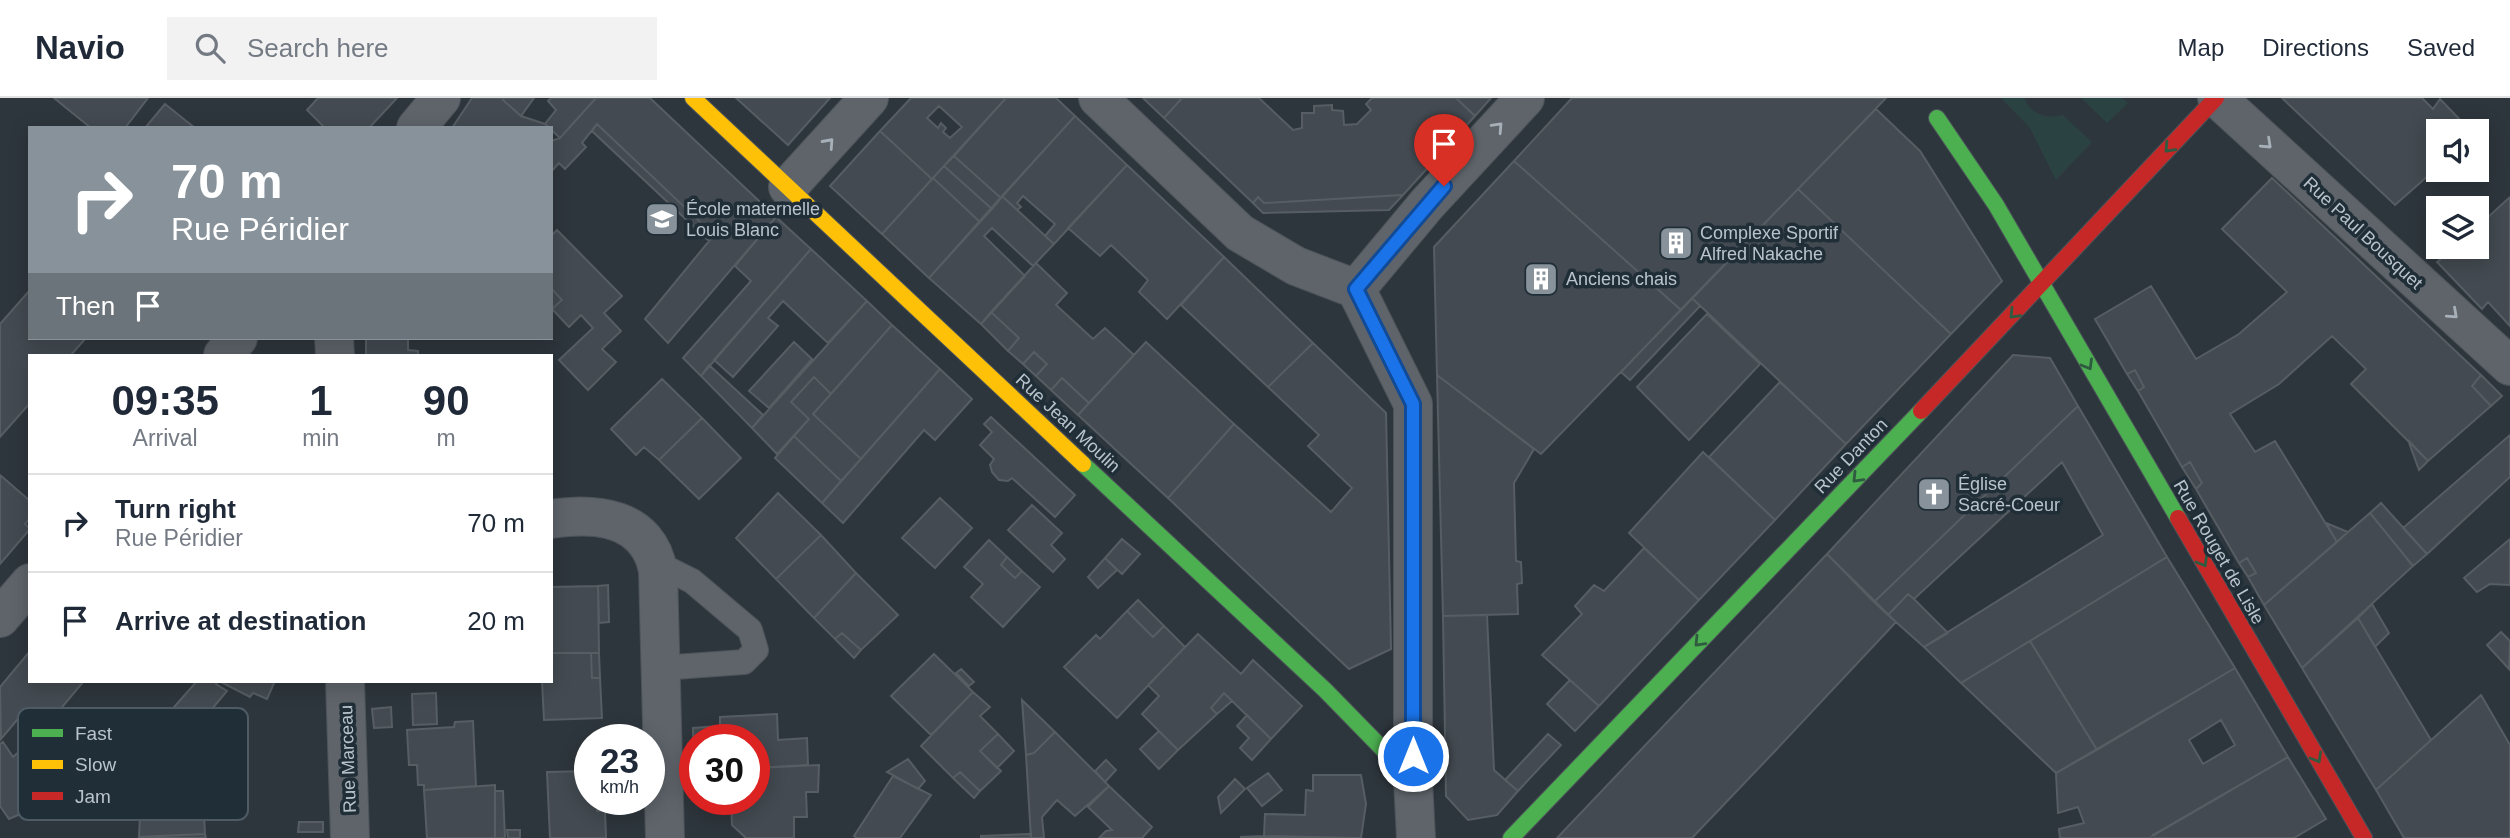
<!DOCTYPE html>
<html lang="en">
<head>
<meta charset="utf-8">
<style>
  body { margin:0; font-family:Arial,sans-serif; background:#f2f2f3; color:#1f2937; height:100vh; display:flex; flex-direction:column; font-size:26px; white-space:nowrap }
  * { box-sizing:border-box; margin:0 }
  p { font-size:23px; color:#747a83 }
  .icon { flex:none; width:38px; height:38px; fill:none; stroke:currentColor; stroke-width:2; stroke-linecap:round; stroke-linejoin:round }
  .map { position:relative; flex:1; overflow:hidden }
  .panel { position:absolute; left:28px; top:256px; width:525px; height:329px; display:flex; flex-direction:column; background:#fff; border-radius:0px; box-shadow:0 4px 18px #0003 }
  .panel>* { flex:none }
  .hud { position:absolute; left:28px; top:28px; width:525px; height:214px; border-radius:0px; box-shadow:0 4px 18px #0003; background:#88929a; color:#fff; overflow:hidden }
  .controls { position:absolute; left:2426px; top:21px; display:grid; gap:14px }
  .controls a { display:grid; place-items:center; width:63px; height:63px; border-radius:0px; background:#fff; box-shadow:0 4px 18px #0003; font-size:35px }
  .speed { position:absolute; left:574px; top:626px; display:flex; gap:14px; font-size:35px; font-weight:700; text-align:center }
  .speed>* { display:grid; place-content:center; width:91px; height:91px; border-radius:50%; background:#fff; box-shadow:0 4px 18px #0003; line-height:1 }
  .speed small { font-size:18px; font-weight:400 }
  .speed .limit { border:10px solid #d22; background:#fff; color:#111 }
  .pin { position:absolute; display:grid; place-items:center; width:60px; height:60px; color:#fff; margin:-72px -30px; border-radius:50% 50% 50% 0; rotate:-45deg; box-shadow:0 0 7px #0007 }
  .pin .icon { rotate:45deg }
  .me { position:absolute; width:77px; margin:-38px; rotate:0deg; stroke-linejoin:round; filter:drop-shadow(0 0 5px #0008) }
  .turn { display:flex; align-items:center; gap:24px; height:147px; padding:0 28px; font-size:32px }
  .turn .icon { width:91px; height:91px; stroke-width:2.5 }
  .turn b { display:block; font-size:49px; line-height:60px }
  .then { display:flex; align-items:center; height:66px; padding:0 28px; background:#0003; gap:14px; font-size:26px }
  .eta { display:flex; justify-content:space-evenly; align-items:center; height:119px; text-align:center }
  .eta b { font-size:42px; font-weight:700; line-height:49px }
  ul { padding:0; list-style:none }
  li { display:flex; align-items:center; gap:21px; height:98px; padding:0 28px; border-top:2px solid #e0e1e3 }
  li div { flex:1 }
  li b { display:block; font-size:26px }
  li em { font-style:normal }
  header { display:flex; align-items:center; gap:42px; box-sizing:border-box; height:98px; padding:0 35px; background:#fff; border-bottom:2px solid #e0e1e3 }
  header strong { font-size:33px }
  nav { display:flex; gap:38px; margin-inline-start:auto; font-size:24px }
  .search { width:490px; height:63px; background:#f2f2f3; display:flex; align-items:center; gap:18px; box-sizing:border-box; padding:0 24px; border-radius:0px; color:#747a83; font-size:26px }
  .map>svg:first-child { display:block }
  .green { fill:#2b4242 }
  .building { fill:#434a51; stroke:#565e64; stroke-width:2; fill-rule:evenodd }
  .lines { fill:none; stroke-linecap:round; stroke-linejoin:round }
  .lane-casing { stroke:#4c5359; stroke-width:26 }
  .street-casing { stroke:#4c5359; stroke-width:40 }
  .fast-casing { stroke:#4c5359; stroke-width:18 }
  .slow-casing { stroke:#4c5359; stroke-width:18 }
  .jam-casing { stroke:#4c5359; stroke-width:18 }
  .lane { stroke:#5e646a; stroke-width:24 }
  .street { stroke:#5e646a; stroke-width:38 }
  .fast { stroke:#4caf50; stroke-width:16 }
  .slow { stroke:#ffc107; stroke-width:16 }
  .jam { stroke:#c62828; stroke-width:16 }
  .oneway { stroke:#a7b0b8 }
  .oneway2 { stroke:#2f5b40 }
  .route-casing { stroke:#114b97; stroke-width:18 }
  .route { stroke:#1a73e8; stroke-width:12 }
  .labels { text-anchor:middle; stroke-width:7; stroke-linejoin:round; paint-order:stroke }
  .poi-label { font-size:18px; fill:#b9c3cc; stroke:#202e38; text-anchor:start }
  .street-label { font-size:18px; fill:#b9c3cc; stroke:#202e38 }
  .key { fill:#202e38; stroke:#4e5b64; stroke-width:2 }
  .key-label { font-size:19px; fill:#b9c3cc }
</style>
</head>
<body>
<header>
<strong>Navio</strong>
<div class="search"><svg class="icon" aria-label="search" viewBox="0 0 24 24"><circle cx="10" cy="10" r="6"/><path d="M15 15l6 6"/></svg>Search here</div>
<nav><a>Map</a><a>Directions</a><a>Saved</a></nav>
</header>
<div class="map">
<svg width="2510" height="740" viewBox="0 0 2510 740">
  <rect width="100%" height="100%" fill="#2e363d"/>
  <!-- green -->
  <path class="green" d="M2001 0H2024C2032 17 2046 21 2063 17L2092 44 2056 82 2030 30Z
    M2081 0H2122L2128 5 2107 25Z"/>
  <!-- building -->
  <path class="building" d="M54 0H148L125 30H91Z
    M318 0H397L369 30H325L307 12Z
    M472 0H504L503 2 521 18 545 26 550 30H452Z
    M504 0H534L521 18 503 2Z
    M551 0H596L560 40 545 26 556 12 548 3Z
    M596 0H650L776 119 668 245 645 221 714 137 597 26 582 45 586 49 565 71 559 65 551 74V43L560 40Z
    M736 0H830L788 47Z
    M911 0H1006L932 81 880 33ZM939 8 962 29 950 40 943 34 946 30 941 25 938 30 927 20Z
    M1006 0H1056L1075 18 1001 100 954 58Z
    M1143 0H1182L1164 20Z
    M1182 0H1259L1293 32 1302 30V15H1314V8L1332 7V12L1343 13 1344 27 1357 26 1371 12 1366 6 1372 0H1456L1475 18 1403 97 1264 105 1258 99 1253 105 1164 20Z
    M1456 0H1491L1475 18Z
    M1572 0H1886L1681 212 1514 63Z
    M2282 0H2422L2433 11 2440 1 2471 33H2438V69L2395 107Z
    M165 6 195 30H145Z
    M1876 11 1920 53 2002 183 1951 236 1798 91Z
    M1075 18 1127 67 1054 146 1045 138 1055 126 1023 98 1017 105 1021 109 1017 112 1002 98Z
    M597 26 714 137 709 143 592 33Z
    M880 33 932 81 882 136 830 88Z
    M954 58 1001 100 992 111 944 68Z
    M1514 63 1681 212 1541 356 1437 277 1434 149Z
    M1127 67 1224 159 1167 221 1139 194 1148 182 1111 147 1100 158 1068 130Z
    M944 68 992 111 980 124 933 80Z
    M933 80 980 124 929 180 882 136Z
    M2272 80 2481 277 2472 288 2491 308 2428 363 2351 286 2366 271 2332 238 2279 286 2230 316 2255 354 2275 343 2337 444 2264 507 2248 479 2256 475 2247 460 2239 465 2196 391 2202 385 2190 364 2182 369 2138 293 2144 289 2135 272 2127 276 2095 221 2151 188 2196 261 2239 236 2287 194 2222 131Z
    M1798 91 1951 236 1846 346 1692 200Z
    M1403 97 1389 112 1263 115 1253 105 1258 99 1264 105Z
    M1002 98 1054 146 1033 168 992 130 984 138 1025 178 981 226 929 180Z
    M2510 99V228L2488 204 2482 211 2437 164 2455 149H2476V130Z
    M776 119 811 151 701 278 683 260 751 183 735 168Z
    M557 132 622 198 604 215 621 233 602 251 616 264 588 292 559 262 593 230 581 217 569 229 552 211 562 202 551 190V138Z
    M811 151 867 203 828 245 783 203 768 220 778 228 733 279 714 262Z
    M1224 159 1313 245 1268 289 1181 207Z
    M1036 165 1067 195 1056 207 1093 241 1105 230 1134 257 1089 305 1062 280 1051 292 1036 278 1047 266 1034 254 1023 266 1008 253 1019 240 991 214Z
    M551 190 562 202 552 211 551 210Z
    M30 192V240H86L71 257H30V305L0 339V226Z
    M1692 200 1700 208 1630 282 1621 274Z
    M867 203 892 227 831 296 814 279 791 304 809 321 777 356 752 330Z
    M991 214 1019 240 1008 253 981 226Z
    M1707 216 1760 266 1689 342 1637 289Z
    M892 227 940 271 861 361 813 316Z
    M366 240H408V252L418 253V257H366Z
    M794 244 812 261 769 310 749 293Z
    M1146 244 1234 326 1168 400 1078 317Z
    M1313 245 1386 315 1391 551 1349 571 1168 400 1234 326 1331 414 1352 390 1308 348 1319 337 1268 289Z
    M1034 254 1047 266 1036 278 1023 266Z
    M2013 257 2050 260 2078 308 1874 504 1827 456Z
    M709 267 763 317 752 330 701 278Z
    M940 271 972 301 935 342 924 332 843 425 822 405Z
    M2135 272 2144 289 2138 293 2127 276Z
    M1437 277 1534 351 1514 385 1516 463 1521 464 1522 485 1517 486 1518 516 1443 518Z
    M2481 277 2502 298 2491 308 2472 288Z
    M814 279 831 296 813 316 861 361 841 383 794 338 809 321 791 304Z
    M1062 280 1089 305 1078 317 1051 292Z
    M662 281 702 320 659 362 644 349 636 357 611 331Z
    M1780 284 1846 346 1775 422 1709 359Z
    M2078 308 2167 459 1961 585 1924 549 2103 437 2062 364 1914 501 1908 496 1888 517 1874 504Z
    M991 319 1075 397 1055 419 1012 380 1008 383 999 382 992 374 990 367 994 361 980 347 992 334 984 326Z
    M702 320 741 360 699 401 659 362Z
    M2510 337V379L2427 456 2403 430Z
    M794 338 841 383 822 405 775 360Z
    M2408 342 2428 363 2419 372Z
    M1703 354 1775 422 1699 502 1629 435Z
    M2190 364 2202 385 2196 391 2182 369Z
    M0 377 30 403V420L25 426 30 431 0 466Z
    M778 395 821 437 776 481 736 440Z
    M940 400 972 430 935 470 902 440Z
    M2381 405 2427 456 2413 468 2370 415Z
    M1032 407 1062 435 1051 447 1065 461 1053 474 1008 432Z
    M2370 415 2413 468 2302 570 2264 507Z
    M2326 425 2348 434 2337 444Z
    M821 437 856 475 814 520 776 481Z
    M1122 441 1140 456 1122 476 1105 460Z
    M2510 441V487L2490 486 2477 494 2464 480Z
    M989 442 1007 459 1001 467 1015 480 1022 473 1040 489 1003 529 971 499 983 486 964 469Z
    M1644 450 1699 502 1599 608 1542 557 1582 516 1575 508 1594 487 1604 493Z
    M1827 456 1896 524 1776 652 1692 740H1557Z
    M1007 459 1022 473 1015 480 1001 467Z
    M2167 459 2235 570 2097 652 2030 543Z
    M1105 460 1117 472 1098 490 1088 479Z
    M2247 460 2256 475 2248 479 2239 465Z
    M856 475 898 517 861 552 842 535 835 541 814 520Z
    M608 487 609 524 599 525 598 488Z
    M598 488 599 555H551V489Z
    M1908 496 1914 501 1948 535 1924 549 1888 517Z
    M1138 502 1164 528 1153 539 1127 513Z
    M2372 506 2389 535 2375 549 2358 520Z
    M1127 513 1153 539 1164 528 1185 549 1117 620 1064 569 1096 537 1100 541Z
    M1487 517 1494 672 1518 693 1497 717 1468 722 1446 698 1443 518Z
    M2358 520 2431 642 2376 692 2302 570Z
    M2501 534 2510 543 2509 571 2487 547Z
    M842 535 861 552 854 560 835 541Z
    M1198 536 1241 576 1253 562 1302 608 1271 641 1224 595 1211 610 1217 616 1178 652 1142 616 1159 598 1148 587Z
    M2030 543 2097 652 2056 675 1961 585Z
    M30 553V583H84L42 633 22 616 1 641 0 589Z
    M551 555H591L592 580H600L602 620 544 622 542 583H551Z
    M591 555H599L600 580H592Z
    M934 556 973 594 931 637 891 598Z
    M2235 570 2288 659 2149 740H2060L2059 731 2084 725 2078 709 2058 715 2056 675ZM2221 622 2235 647 2203 666 2189 642Z
    M961 571 974 584 969 588 956 575Z
    M1570 582 1599 608 1575 633 1547 606Z
    M197 583H218L216 586 227 593 201 624 160 625Z
    M219 583H275L267 601 253 595 250 599Z
    M973 594 990 609 980 618 998 636 980 653 1001 673 980 693 960 674 953 680 921 648Z
    M436 595 437 626 413 627 412 596Z
    M1224 595 1232 603 1217 616 1211 610Z
    M2481 597 2510 647V740H2404L2376 692Z
    M1022 602 1055 634 1034 655 1026 657Z
    M391 609 392 629 374 630 372 611Z
    M777 616 778 642 807 640 808 667 754 670V642H695L694 674 693 630 720 628V619Z
    M1247 617 1271 641 1252 662 1240 650 1249 640 1237 628Z
    M473 623 476 688 424 692V687H418L417 667H409L407 632 454 629 455 624Z
    M1159 633 1178 652 1159 671 1140 651Z
    M1055 634 1109 688 1075 718 1057 702 1042 719 1044 740H1031L1026 657 1034 655Z
    M998 636 1014 653 997 670 980 653Z
    M1548 636 1561 647 1518 693 1505 682Z
    M3 644 13 659 21 652 47 663 73 690 53 711 46 705 9 721 0 708V646Z
    M2288 659 2326 721 2294 740H2154L2153 737Z
    M908 661 925 683 918 691 887 674Z
    M1106 662 1116 672 1105 684 1095 673Z
    M819 667 818 694H806L807 719H794V740H746L732 727 731 702H754V670Z
    M590 673V702H598L597 713H605L606 740H550L547 674Z
    M960 674 980 693 974 700 953 680Z
    M1268 675 1282 692 1262 708 1247 690Z
    M1313 677H1361L1366 706 1361 740 1264 738 1265 716 1305 717 1306 692 1313 693Z
    M893 678 931 697 900 740H857L854 738Z
    M1235 681 1245 691 1221 715 1218 699Z
    M495 687V740H427L424 692Z
    M1109 688 1152 729 1142 740H1099L1106 733 1112 732 1088 709Z
    M495 693H503L505 740H495Z
    M598 702H605V713H597Z
    M204 718 205 736 139 739 140 719Z
    M299 724H323V734H298Z
    M507 732H520V740H508Z
    M205 736 206 740 139 739 157 738Z
    M1031 736V740H981V738Z
    M1264 738 1353 740 1240 739Z"/>
  <g class="lines">
    <!-- lane casing -->
    <g class="lane-casing">
      <path id="lane" d="M656 465 692 483 750 532 756 552 744 564 661 570"/>
    </g>
    <!-- street casing -->
    <g class="street-casing">
      <path id="street" d="M1098 0 1240 135 1296 168 1356 191
        M2217 0 2510 268
        M416 30 441 0
        M788 89 869 0
        M1356 191 1413 306V682L1416 740
        M1356 191 1427 106 1525 0
        M334 240 335 257
        M223 257 238 240
        M551 421C596 414 649 419 658 473L665 740
        M0 520 30 485
        M345 583 350 740"/>
    </g>
    <!-- fast casing -->
    <g class="fast-casing">
      <path id="fast" d="M1937 20 1996 107 2178 420
        M1083 366 1325 592 1413 682
        M1511 740 1921 313"/>
    </g>
    <!-- slow casing -->
    <g class="slow-casing">
      <path id="slow" d="M693 0 1083 366"/>
    </g>
    <!-- jam casing -->
    <g class="jam-casing">
      <path id="jam" d="M1921 313 2216 0
        M2178 420 2364 740"/>
    </g>
    <!-- lane -->
    <use href="#lane" class="lane"/>
    <!-- street -->
    <use href="#street" class="street"/>
    <!-- fast -->
    <use href="#fast" class="fast"/>
    <!-- slow -->
    <use href="#slow" class="slow"/>
    <!-- jam -->
    <use href="#jam" class="jam"/>
  </g>
  <!-- one-way arrows -->
  <defs><path id="oneway-chevron" d="M-2-3.5L2.5 0L-2 3.5" fill="none" stroke-width="1.6" stroke-linecap="round" stroke-linejoin="round" transform="scale(1.75)"/></defs>
  <g class="oneway">
    <use href="#oneway-chevron" transform="translate(1498 29) rotate(-47)"/>
    <use href="#oneway-chevron" transform="translate(829 45) rotate(-48)"/>
    <use href="#oneway-chevron" transform="translate(2267 46) rotate(43)"/>
    <use href="#oneway-chevron" transform="translate(2453 216) rotate(42)"/>
  </g>
  <g class="oneway2">
    <use href="#oneway-chevron" transform="translate(2169 50) rotate(133)"/>
    <use href="#oneway-chevron" transform="translate(2014 216) rotate(134)"/>
    <use href="#oneway-chevron" transform="translate(2088 267) rotate(60)"/>
    <use href="#oneway-chevron" transform="translate(1857 380) rotate(134)"/>
    <use href="#oneway-chevron" transform="translate(2203 464) rotate(60)"/>
    <use href="#oneway-chevron" transform="translate(1699 544) rotate(134)"/>
    <use href="#oneway-chevron" transform="translate(2317 660) rotate(60)"/>
  </g>
  <g class="lines">
    <!-- route casing -->
    <g class="route-casing">
      <path id="route" d="M1413 658V306L1356 191 1444 88"/>
    </g>
    <!-- route -->
    <use href="#route" class="route"/>
  </g>
  <!-- icons -->
  <defs>
    <g id="school-square" transform="scale(1.75)"><rect x="-9" y="-9" width="18" height="18" rx="4" fill="#88929a" stroke="#202e38"/><path d="M0-5L7-2L0 1L-7-2ZM-4 1L0 2.5L4 1V4Q0 6-4 4Z" fill="#fff"/></g>
    <g id="building-square" transform="scale(1.75)"><rect x="-9" y="-9" width="18" height="18" rx="4" fill="#88929a" stroke="#202e38"/><path d="M-4-6H4V6H1V3H-1V6H-4ZM-2.5-4.3h1.7v1.8h-1.7ZM.8-4.3h1.7v1.8H.8ZM-2.5-1h1.7V.8h-1.7ZM.8-1h1.7V.8H.8Z" fill="#fff"/></g>
    <g id="church-square" transform="scale(1.75)"><rect x="-9" y="-9" width="18" height="18" rx="4" fill="#88929a" stroke="#202e38"/><path d="M-1.2-6h2.4v3.5h3.3v2.4h-3.3V6h-2.4V-.1h-3.3v-2.4h3.3Z" fill="#fff"/></g>
  </defs>
  <g fill-rule="evenodd">
    <use href="#school-square" x="662" y="121"/>
    <use href="#building-square" x="1676" y="145"/>
    <use href="#building-square" x="1541" y="181"/>
    <use href="#church-square" x="1934" y="396"/>
  </g>
  <g class="labels">
    <!-- poi labels -->
    <g class="poi-label">
      <text x="686" y="117">École maternelle<tspan x="686" dy="21">Louis Blanc</tspan></text>
      <text x="1700" y="141">Complexe Sportif<tspan x="1700" dy="21">Alfred Nakache</tspan></text>
      <text x="1566" y="187">Anciens chais</text>
      <text x="1958" y="392">Église<tspan x="1958" dy="21">Sacré-Coeur</tspan></text>
    </g>
    <!-- street labels -->
    <g class="street-label">
      <text transform="translate(2363 135) rotate(43)" y="6">Rue Paul Bousquet</text>
      <text transform="translate(1068 325) rotate(43)" y="6">Rue Jean Moulin</text>
      <text transform="translate(1851 358) rotate(-46)" y="6">Rue Danton</text>
      <text transform="translate(2219 454) rotate(60)" y="6">Rue Rouget de Lisle</text>
      <text transform="translate(348 661) rotate(-92)" y="6">Rue Marceau</text>
    </g>
  </g>
  <!-- legend -->
  <rect x="18" y="610" width="230" height="112" rx="10" class="key"/>
  <rect x="32" y="631" width="31" height="8" fill="#4caf50"/>
  <rect x="32" y="662" width="31" height="9" fill="#ffc107"/>
  <rect x="32" y="694" width="31" height="8" fill="#c62828"/>
  <g class="key-label">
    <text x="75" y="642">Fast</text>
    <text x="75" y="673">Slow</text>
    <text x="75" y="705">Jam</text>
  </g>
</svg>
<div class="controls">
<a><svg class="icon" aria-label="sound" viewBox="0 0 24 24"><path d="M4 9h4l5-4v14l-5-4H4zM17 9q2 3 0 6"/></svg></a>
<a><svg class="icon" aria-label="layers" viewBox="0 0 24 24"><path d="M12 4l9 5-9 5-9-5zM3 14l9 5 9-5"/></svg></a>
</div>
<div class="speed"><div>23<small>km/h</small></div><div class="limit">30</div></div>
<div class="pin" style="left:1444px;top:88px;background:#d93025"><svg class="icon" aria-label="arrive" viewBox="0 0 24 24"><path d="M6 21V4h12l-3 4 3 4H6"/></svg></div>
<svg class="me" style="left:1413px;top:658px" viewBox="-20 -20 40 40"><circle r="17" fill="#1a73e8" stroke="#fff" stroke-width="3"/><path d="M0-11L8 9 0 5-8 9z" fill="#fff"/></svg>
<div class="hud">
<div class="turn"><svg class="icon" aria-label="right" viewBox="0 0 24 24"><path d="M7 20v-9h11M14 6l5 5-5 5"/></svg><div><b>70 m</b>Rue Péridier</div></div>
<div class="then">Then<svg class="icon" aria-label="arrive" viewBox="0 0 24 24"><path d="M6 21V4h12l-3 4 3 4H6"/></svg></div>
</div>
<section class="panel">
<div class="eta">
<div><b>09:35</b><p>Arrival</p></div>
<div><b>1</b><p>min</p></div>
<div><b>90</b><p>m</p></div>
</div>
<ul>
<li><svg class="icon" aria-label="right" viewBox="0 0 24 24"><path d="M7 20v-9h11M14 6l5 5-5 5"/></svg><div><b>Turn right</b><p>Rue Péridier</p></div><em>70 m</em></li>
<li><svg class="icon" aria-label="arrive" viewBox="0 0 24 24"><path d="M6 21V4h12l-3 4 3 4H6"/></svg><div><b>Arrive at destination</b></div><em>20 m</em></li>
</ul>
</section>
</div>
</body>
</html>
